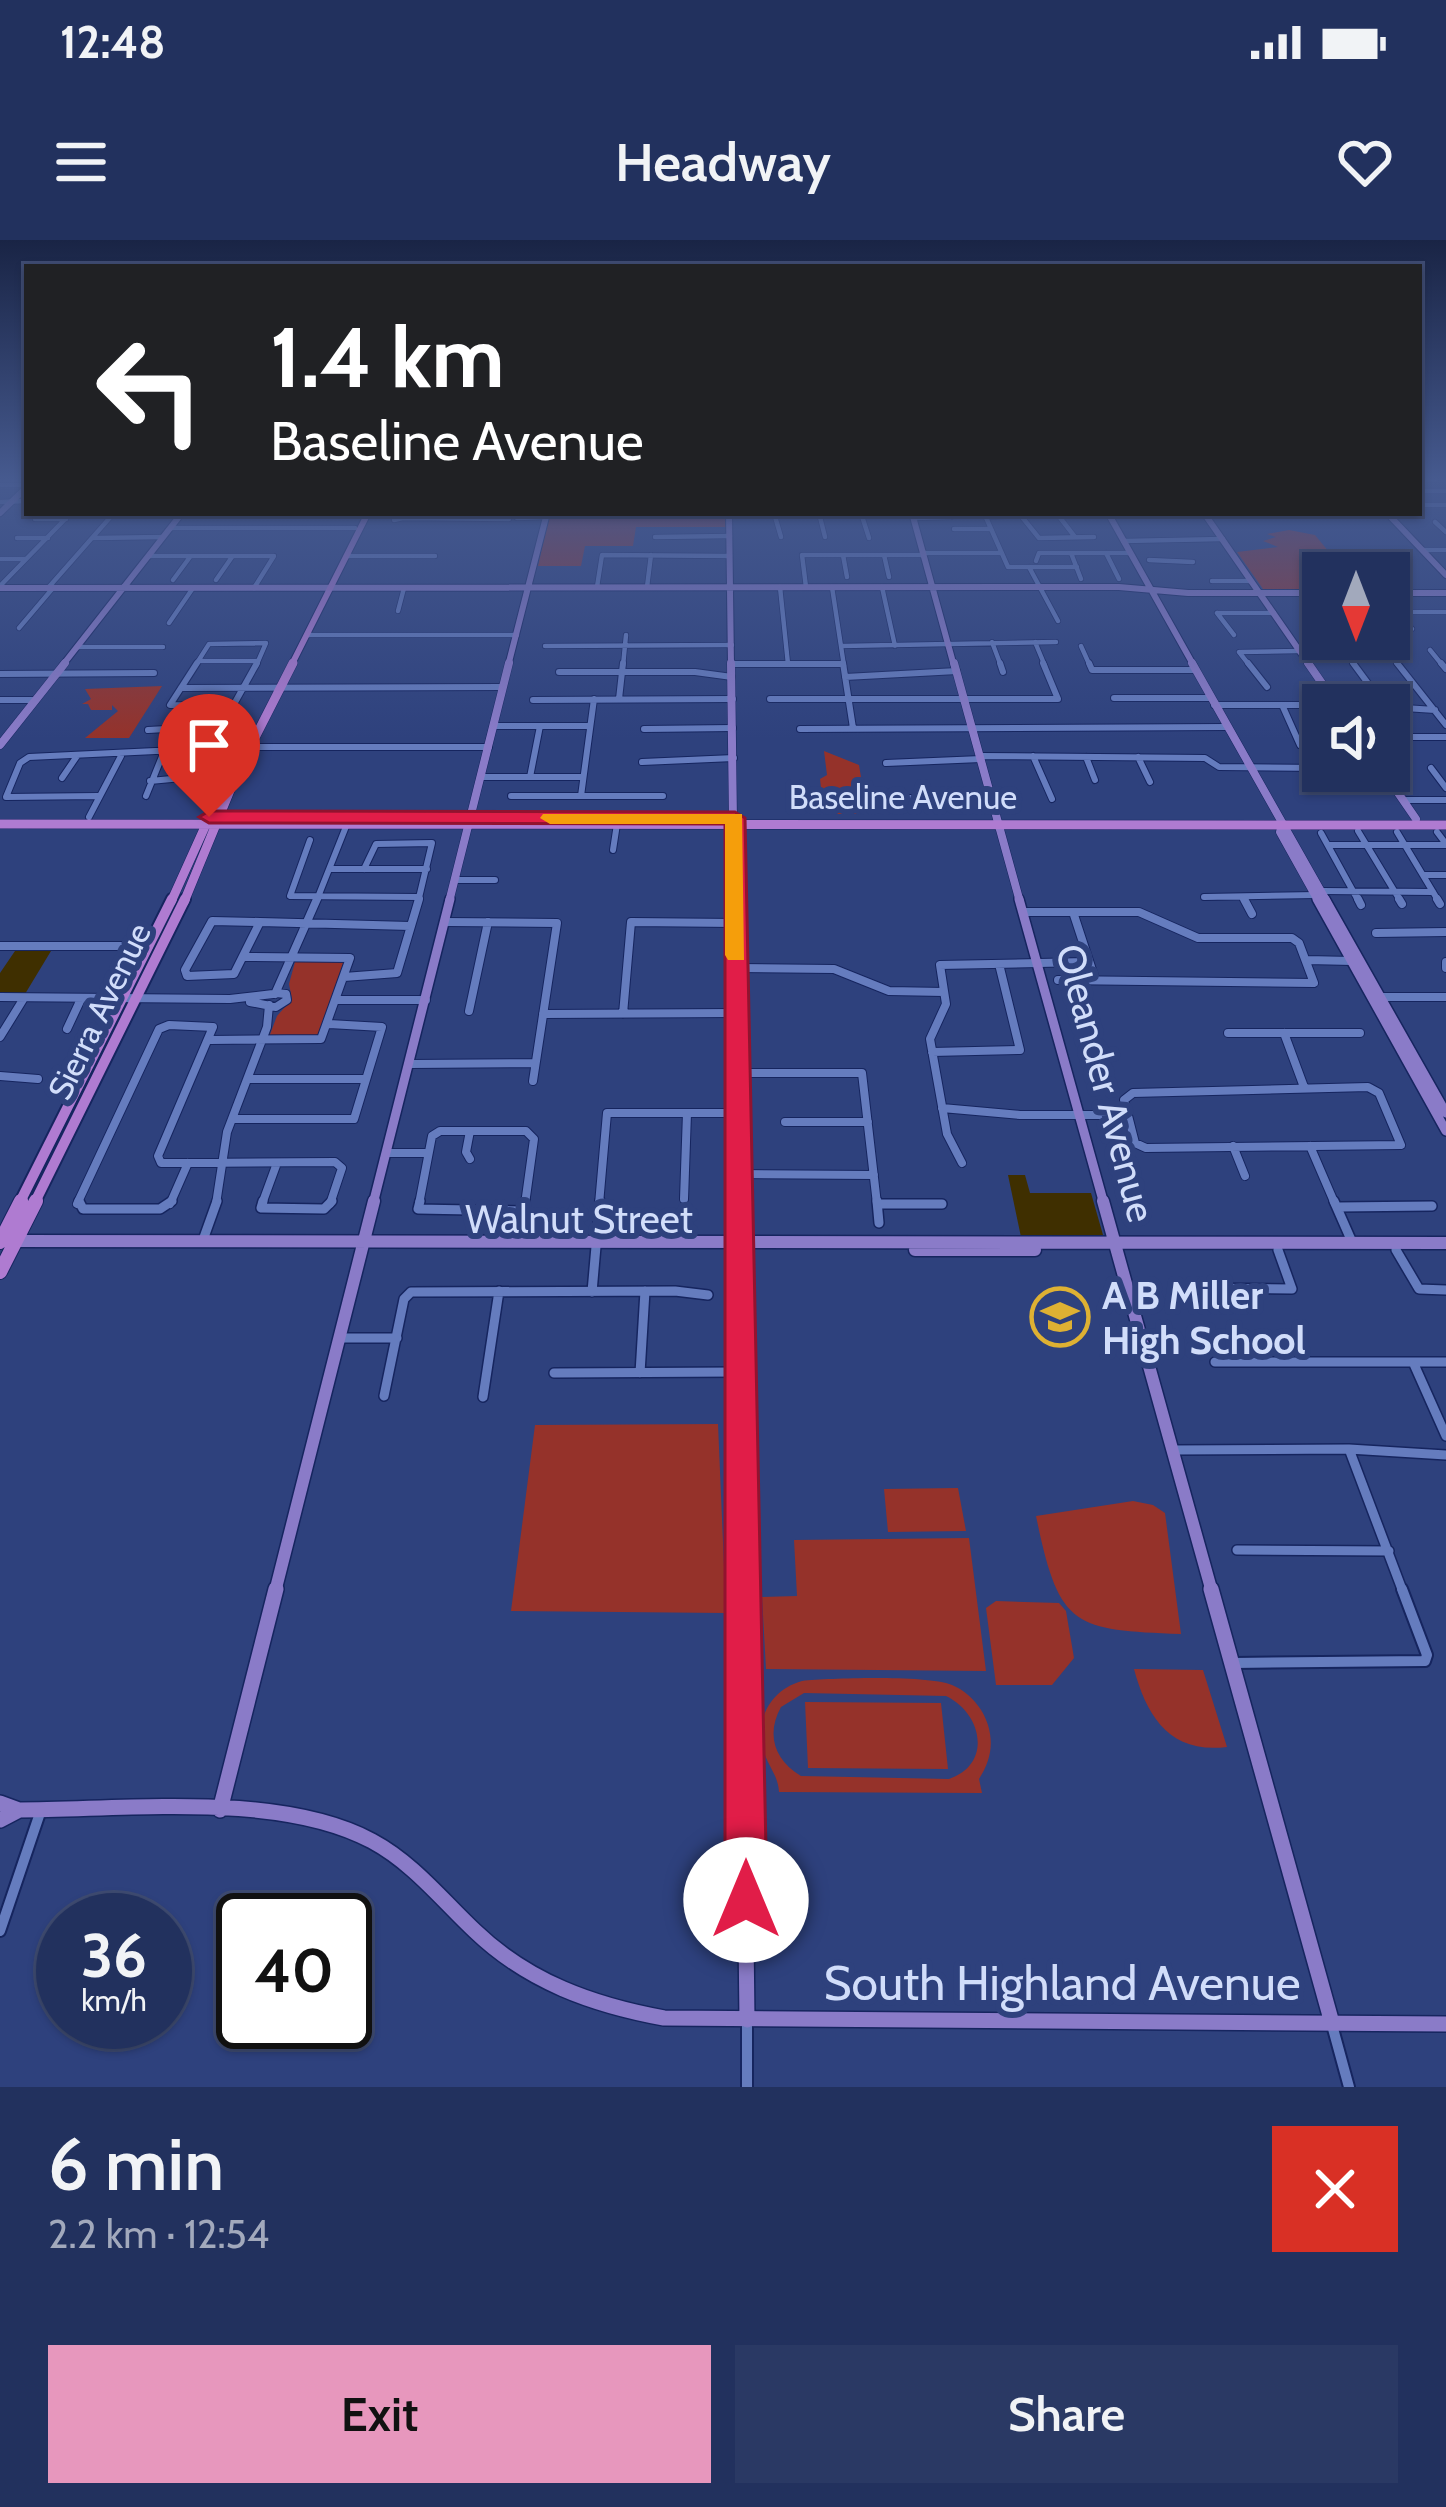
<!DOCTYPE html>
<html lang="en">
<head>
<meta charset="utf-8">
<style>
  body { margin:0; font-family:Cabin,sans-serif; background:#2a3964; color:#f1f3f6; height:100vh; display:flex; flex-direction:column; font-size:45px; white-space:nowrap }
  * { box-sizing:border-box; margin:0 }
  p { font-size:39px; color:#a2a9bc }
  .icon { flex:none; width:66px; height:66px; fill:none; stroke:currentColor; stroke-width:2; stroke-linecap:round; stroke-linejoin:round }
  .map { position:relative; height:1847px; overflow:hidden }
  .drawer { display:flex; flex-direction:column; background:#22315e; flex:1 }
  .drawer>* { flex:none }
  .hud { position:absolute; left:24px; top:24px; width:1398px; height:252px; border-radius:0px; box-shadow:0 3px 9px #0004,0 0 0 3px #3f4c73; background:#202124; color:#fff; overflow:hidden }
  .needle { width:78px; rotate:180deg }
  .buttons { position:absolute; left:1302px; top:312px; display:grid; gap:24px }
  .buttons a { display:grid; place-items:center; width:108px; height:108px; border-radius:0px; background:#22315e; box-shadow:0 3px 9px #0004,0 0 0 3px #3f4c73; font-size:60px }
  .speed { position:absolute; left:36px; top:1653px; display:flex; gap:24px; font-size:60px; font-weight:700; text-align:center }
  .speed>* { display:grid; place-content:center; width:156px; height:156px; border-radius:50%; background:#22315e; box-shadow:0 3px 9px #0004,0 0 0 3px #3f4c73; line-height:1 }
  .speed small { font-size:30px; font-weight:400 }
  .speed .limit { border:6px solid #111; border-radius:18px; background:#fff; color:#111 }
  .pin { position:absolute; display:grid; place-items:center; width:102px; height:102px; color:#fff; margin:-123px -51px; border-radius:50% 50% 50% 0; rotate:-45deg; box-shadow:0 0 12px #0007 }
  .pin .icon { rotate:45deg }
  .me { position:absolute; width:132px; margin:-66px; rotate:0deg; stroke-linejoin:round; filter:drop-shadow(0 0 9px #0008) }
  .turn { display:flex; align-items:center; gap:42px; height:252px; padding:0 48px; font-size:54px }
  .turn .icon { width:156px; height:156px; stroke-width:2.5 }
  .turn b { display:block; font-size:84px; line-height:102px }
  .round { display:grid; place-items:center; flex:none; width:126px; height:126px; border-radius:0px; background:#2a3964 }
  .overview { display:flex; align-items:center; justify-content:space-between; height:204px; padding:0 48px }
  h1 { font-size:72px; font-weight:600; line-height:90px }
  .cta { display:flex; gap:24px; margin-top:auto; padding:24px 48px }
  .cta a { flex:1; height:138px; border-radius:0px; background:#e797bd; color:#111; font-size:48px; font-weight:600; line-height:138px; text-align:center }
  .cta a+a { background:#2a3964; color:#f1f3f6 }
  .status { display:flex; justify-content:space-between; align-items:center; height:84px; padding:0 60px; background:#22315e; direction:ltr }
  .status svg { height:33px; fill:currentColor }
  header { display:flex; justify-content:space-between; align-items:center; height:156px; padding:0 48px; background:#22315e; font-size:54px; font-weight:600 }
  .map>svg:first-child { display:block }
  .green { fill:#95322a; fill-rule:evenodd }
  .water { fill:#3f2f00 }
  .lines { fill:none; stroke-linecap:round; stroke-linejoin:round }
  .street-far4-casing { stroke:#16255f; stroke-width:6 }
  .street-far3-casing { stroke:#16255f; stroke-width:8 }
  .street-far2-casing { stroke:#16255f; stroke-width:10 }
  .street-far1-casing { stroke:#16255f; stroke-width:12 }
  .street-casing { stroke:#16255f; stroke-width:14 }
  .secondary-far4-casing { stroke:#16255f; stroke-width:8 }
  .secondary-far3-casing { stroke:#16255f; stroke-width:9 }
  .secondary-far2-casing { stroke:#16255f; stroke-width:12 }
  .secondary-far1-casing { stroke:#16255f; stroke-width:15 }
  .secondary-casing { stroke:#16255f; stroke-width:18 }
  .primary-far3-casing { stroke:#16255f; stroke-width:8 }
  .primary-far2-casing { stroke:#16255f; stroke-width:10 }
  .primary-far1-casing { stroke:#16255f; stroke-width:14 }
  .primary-casing { stroke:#16255f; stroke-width:16 }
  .street-far4 { stroke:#657cbe; stroke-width:4.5 }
  .street-far3 { stroke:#657cbe; stroke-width:6 }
  .street-far2 { stroke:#657cbe; stroke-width:8 }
  .street-far1 { stroke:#657cbe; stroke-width:9 }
  .street { stroke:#657cbe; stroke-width:10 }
  .secondary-far4 { stroke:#8a7bc8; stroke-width:6 }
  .secondary-far3 { stroke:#8a7bc8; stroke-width:8 }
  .secondary-far2 { stroke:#8a7bc8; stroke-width:9 }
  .secondary-far1 { stroke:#8a7bc8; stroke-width:12 }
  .secondary { stroke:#8a7bc8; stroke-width:15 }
  .primary-far3 { stroke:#af7bd1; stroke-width:6 }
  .primary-far2 { stroke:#af7bd1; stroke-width:9 }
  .primary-far1 { stroke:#af7bd1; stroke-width:10 }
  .primary { stroke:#af7bd1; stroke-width:14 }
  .route { fill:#e11d48; stroke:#92132f; stroke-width:3 }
  .slow { fill:#f59e0b }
  .labels { text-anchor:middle; stroke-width:12; stroke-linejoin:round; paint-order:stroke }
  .far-street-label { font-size:33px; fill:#d1ddfa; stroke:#2e417d }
  .street-label { font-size:39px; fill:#d1ddfa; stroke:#2e417d }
  .poi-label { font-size:39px; font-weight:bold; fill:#d1ddfa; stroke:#2e417d; text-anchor:start }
  .near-street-label { font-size:48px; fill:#d1ddfa; stroke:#2e417d }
</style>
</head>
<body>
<div class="status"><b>12:48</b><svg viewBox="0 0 49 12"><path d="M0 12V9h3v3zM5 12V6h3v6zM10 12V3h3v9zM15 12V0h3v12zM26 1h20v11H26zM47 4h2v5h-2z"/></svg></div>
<header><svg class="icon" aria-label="menu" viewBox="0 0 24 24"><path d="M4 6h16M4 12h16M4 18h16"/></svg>Headway<svg class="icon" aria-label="heart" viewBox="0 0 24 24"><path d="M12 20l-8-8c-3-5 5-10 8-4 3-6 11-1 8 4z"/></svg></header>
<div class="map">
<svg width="1446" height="1847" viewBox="0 0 1446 1847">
  <rect width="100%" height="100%" fill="#2e417d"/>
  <!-- green -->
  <path class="green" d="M585 273H727V287H636L633 306H585L581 326H538L549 276Z
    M1289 290 1315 295 1329 312 1315 313 1325 314 1336 326 1319 328 1323 350 1263 349 1237 312 1278 307 1263 301 1276 297 1267 294Z
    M162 446 129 498H85L118 471 112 465V470H91L88 464H82L91 459 85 449Z
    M824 511 859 525 867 574H824L820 539 827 535Z
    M302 720 344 722 320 795 269 797 277 776 292 759 289 744 295 722Z
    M718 1184 726 1373 511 1371 535 1185Z
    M958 1248 966 1291 888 1292 884 1249Z
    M1133 1261 1153 1265 1165 1273 1181 1394C1072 1390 1059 1387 1036 1276Z
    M969 1298 986 1431 766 1429 762 1357 797 1356 794 1300Z
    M996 1361 1059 1363 1066 1371 1074 1418 1052 1445H996L986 1368Z
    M1134 1429 1203 1430 1227 1507C1170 1514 1147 1477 1134 1429Z
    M802 1441C832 1438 926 1435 952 1445 969 1452 983 1468 988 1485 994 1505 990 1522 979 1539L982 1553 779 1552C778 1534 767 1526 763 1508 755 1478 772 1449 802 1441ZM804 1453 946 1456C982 1473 993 1524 949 1539L801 1536C774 1520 766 1494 781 1467Z
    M805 1462 941 1463 948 1529 808 1528Z"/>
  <!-- water -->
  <path class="water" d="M15 711H51L25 754H0V733Z
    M1008 935H1025L1030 953H1091L1103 995 1021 997Z"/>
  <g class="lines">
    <!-- street-far4 casing -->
    <g class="street-far4-casing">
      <path id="street-far4" d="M1430 240H1436
        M0 245H27
        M1419 251H1446
        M0 262 27 261
        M1419 265H1446
        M774 273 781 297
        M819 273 825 297
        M861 273 869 298
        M984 273 1008 327H1077
        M1058 275 1075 297
        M397 277 403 278 394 280Z
        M986 277 1071 273
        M1022 277 1039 298 1094 297
        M403 278 509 279
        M517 278 546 277
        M913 278 951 277
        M35 279H66
        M1435 282 1446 292
        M171 288H355
        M954 289H991
        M655 297 730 296
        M17 298H48
        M93 298 163 297
        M1123 301 1223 299
        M1422 310H1446
        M923 313H1000
        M1071 313 1081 339
        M1106 313 1119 339
        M843 315 847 337
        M884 315 889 337
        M149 316H274L254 348
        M346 316H435
        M0 319H25
        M1149 320 1193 322
        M1036 321 1039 313H1130
        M1029 327 1058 381
        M173 340 190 317
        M216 340 232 317
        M1212 341H1251
        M0 346 71 273
        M597 347 602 315 730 316
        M647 347 651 315
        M780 347 788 424
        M806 347 802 315H923
        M832 347 844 426
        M882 347 895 406
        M48 348 114 273
        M1300 353 1323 384
        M398 371 404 348
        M1389 372H1446
        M1217 373H1274
        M1217 373 1234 395
        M1399 373 1412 389
        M169 383 193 348
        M19 388 53 348
        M307 395H517
        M1335 399 1355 426
        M1378 399 1399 426
        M992 402 1001 426
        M1035 402 1045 426
        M545 406 732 405
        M841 406 1056 402
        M1081 406 1090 426
        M78 407H163
        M1430 410 1443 426
        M198 421H257
        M732 424H843
        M195 426 209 404 266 403 256 426
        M623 426 626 395
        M1250 426 1239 412 1300 411"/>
    </g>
    <!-- street-far3 casing -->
    <g class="street-far3-casing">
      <path id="street-far3" d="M197 423 170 465 233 466
        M843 423 853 488
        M1000 423 1003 432
        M1089 423 1092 430H1195
        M1248 423 1267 447
        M1353 423 1384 465
        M1397 423 1446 485
        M1441 423 1446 429
        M732 424H843
        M559 432H695L732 437
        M0 434 154 433
        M845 437 957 431
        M181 448 503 447
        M1114 458H1211
        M619 459 623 423
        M770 459H1058L1043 423
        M0 460H36
        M533 460 733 459
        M1214 465H1323
        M1336 465H1379
        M233 466 257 423
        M1283 467 1300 505
        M1389 467 1435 470
        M494 486H590
        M644 489 733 488
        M800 489 1227 487
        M148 490 221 486
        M1389 497H1446
        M250 507H489
        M981 516 1205 518 1219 527 1323 528
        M1033 516 1052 559
        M1086 517 1095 540
        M1138 517 1150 542
        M642 522 734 518
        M886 523 981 519
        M1431 528 1446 548
        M481 537H583
        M530 537 540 486
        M62 538 77 516
        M150 541 193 537 233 466
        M98 556 6 557 20 523 29 517 240 507
        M146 556 165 509
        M511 556H663
        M581 556 594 459
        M893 558H993
        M1404 560H1446
        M89 577 121 516
        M1358 591 1401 662
        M1397 592 1439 662
        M1437 592 1446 604
        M1321 593 1359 662
        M310 600 290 656 419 657
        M1329 605H1446
        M613 610 617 584
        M330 629H427
        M364 629 376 604 432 603 418 662
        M1425 635H1446
        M456 640H495
        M1323 651 1433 652
        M1204 657 1316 655
        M1243 657 1245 662
        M316 662 347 584"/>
    </g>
    <!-- street-far2 casing -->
    <g class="street-far2-casing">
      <path id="street-far2" d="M1244 659 1252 674
        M1358 659 1361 665
        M1399 659 1402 664
        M1437 659 1440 664
        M1025 672H1139L1198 698H1292L1299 703 1314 743 1058 740
        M1073 672 1095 739
        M212 681 260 682 234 734 187 736 185 730Z
        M260 682 410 686
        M445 682 557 683 533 841
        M1376 693 1446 692
        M0 706H149
        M1307 720 1352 721
        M1446 722V728
        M736 728 834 729 889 751 944 752
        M344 737 397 733 419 659
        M275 754 317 659
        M0 757 230 759 273 754
        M1380 757H1446
        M337 760H426
        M250 762 276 767 287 760 286 754 276 753
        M469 771 488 682
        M543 774 735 773
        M623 774 631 682 735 683
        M67 789 81 759
        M1228 793H1360
        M1284 793 1304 847
        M0 797 24 758
        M210 800 321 799 350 718 245 717
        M932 812 1020 810 999 724
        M410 824 535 823
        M738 833H862L877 964
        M0 836 38 839
        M248 839H366
        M1368 847 1379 853 1401 905 1146 908 1135 903 1124 860 1133 853Z
        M942 868 1020 875H1128
        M232 879H354L382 787 329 784
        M785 882H868
        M470 891 466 912 470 919
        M1233 906 1245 936
        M1310 906 1335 964
        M387 913H428
        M188 923 335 922 342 928 330 964
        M962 923 947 894 930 799 946 764 940 725 1085 722
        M739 934 874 935
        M684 959 687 873
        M77 964 159 789 169 785 213 787 158 916 161 923H188
        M170 964 188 923
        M216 964 227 892 267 787 269 765
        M262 964 277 923
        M419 964 432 896 440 891H526L534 899 525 964
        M599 964 607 873H736
        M878 964H942"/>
    </g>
    <!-- street-far1 casing -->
    <g class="street-far1-casing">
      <path id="street-far1" d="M79 961 83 969H160L172 961
        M263 961 261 968 324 969 332 961
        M420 961 418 969 523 971
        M877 961 879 983
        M1334 961 1352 1002
        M878 964H942
        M1338 967 1432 966
        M203 1000 217 961
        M519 1002 525 961
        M1396 1010 1419 1049 1446 1050
        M1186 1048 1292 1049 1278 1010
        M592 1052 600 961
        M340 1098H397
        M1215 1122H1446
        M1413 1122 1446 1196
        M554 1133 738 1132
        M640 1133 645 1051
        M384 1156 404 1059 411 1052 675 1051 708 1055
        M483 1157 499 1051
        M1349 1209 1403 1352
        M1173 1210 1349 1209 1446 1215
        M1237 1310 1389 1311"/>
    </g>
    <!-- street casing -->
    <g class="street-casing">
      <path id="street" d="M1234 1423 1425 1421 1427 1415 1402 1349
        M0 1691 41 1570
        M747 1783V1847
        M1332 1785 1349 1847"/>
    </g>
    <!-- secondary-far4 casing -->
    <g class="secondary-far4-casing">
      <path id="secondary-far4" d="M0 273 27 247
        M729 273 731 426
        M912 273 954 426
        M1108 273 1194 426
        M1204 273 1310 426
        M1387 273 1446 335
        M0 348 1119 347 1188 353H1323
        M1389 353H1446
        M62 426 182 273
        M508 426 547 273"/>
    </g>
    <!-- secondary-far3 casing -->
    <g class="secondary-far3-casing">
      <path id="secondary-far3" d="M731 423 734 662
        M954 423 1020 662
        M1192 423 1327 662
        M1308 423 1337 465
        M0 505 65 423
        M1383 531 1416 579
        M1282 586 1280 592 1319 662
        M449 662 509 423"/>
    </g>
    <!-- secondary-far2 casing -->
    <g class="secondary-far2-casing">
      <path id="secondary-far2" d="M734 659 737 964
        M1019 659 1104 964
        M1317 659 1446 891
        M1325 659 1446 873
        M373 964 450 659"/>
    </g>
    <!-- secondary-far1 casing -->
    <g class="secondary-far1-casing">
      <path id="secondary-far1" d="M737 961 742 1352
        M1103 961 1212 1352
        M9 1001 1446 1003
        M915 1010H1035
        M275 1352 374 961"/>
    </g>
    <!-- secondary casing -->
    <g class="secondary-casing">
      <path id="secondary" d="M742 1349 747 1780
        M1211 1349 1332 1783
        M0 1563 19 1570C124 1570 279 1551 372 1601 413 1623 442 1660 475 1691 528 1742 593 1765 664 1778L1446 1784
        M220 1570 276 1349
        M0 1580 19 1570"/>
    </g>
    <!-- primary-far3 casing -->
    <g class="primary-far3-casing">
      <path id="primary-far3" d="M291 426 368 273"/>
    </g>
    <!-- primary-far2 casing -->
    <g class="primary-far2-casing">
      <path id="primary-far2" d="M0 584 1446 585
        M171 662 245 498
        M184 662 238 531 293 423"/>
    </g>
    <!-- primary-far1 casing -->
    <g class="primary-far1-casing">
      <path id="primary-far1" d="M19 964 172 659
        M34 964 185 659"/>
    </g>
    <!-- primary casing -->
    <g class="primary-casing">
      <path id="primary" d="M0 1002 21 961
        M0 1032 36 961"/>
    </g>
    <!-- street-far4 -->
    <use href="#street-far4" class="street-far4"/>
    <!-- street-far3 -->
    <use href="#street-far3" class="street-far3"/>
    <!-- street-far2 -->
    <use href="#street-far2" class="street-far2"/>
    <!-- street-far1 -->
    <use href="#street-far1" class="street-far1"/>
    <!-- street -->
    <use href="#street" class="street"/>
    <!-- secondary-far4 -->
    <use href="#secondary-far4" class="secondary-far4"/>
    <!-- secondary-far3 -->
    <use href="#secondary-far3" class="secondary-far3"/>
    <!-- secondary-far2 -->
    <use href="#secondary-far2" class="secondary-far2"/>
    <!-- secondary-far1 -->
    <use href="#secondary-far1" class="secondary-far1"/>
    <!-- secondary -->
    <use href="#secondary" class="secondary"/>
    <!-- primary-far3 -->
    <use href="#primary-far3" class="primary-far3"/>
    <!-- primary-far2 -->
    <use href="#primary-far2" class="primary-far2"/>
    <!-- primary-far1 -->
    <use href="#primary-far1" class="primary-far1"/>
    <!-- primary -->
    <use href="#primary" class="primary"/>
  </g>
  <!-- sky -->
  <linearGradient id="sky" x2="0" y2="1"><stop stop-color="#192445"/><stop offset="0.48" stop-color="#465a8f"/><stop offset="1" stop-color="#465a8f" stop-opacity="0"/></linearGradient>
  <rect width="1446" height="499" fill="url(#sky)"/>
  <!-- route -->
  <path class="route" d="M735 572 745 578 767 1660 761 1675 746 1682 731 1675 725 1660V584L209 583 199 577 209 571Z"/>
  <!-- slow -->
  <path class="slow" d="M543 574H742L744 720H728L725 715V584H550L540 578Z"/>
  <!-- icons -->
  <defs>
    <g id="school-ring" transform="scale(3)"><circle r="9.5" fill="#2e417d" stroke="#deb133" stroke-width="1.5"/><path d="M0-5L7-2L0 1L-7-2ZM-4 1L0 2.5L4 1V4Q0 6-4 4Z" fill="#deb133"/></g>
  </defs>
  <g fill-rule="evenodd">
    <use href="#school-ring" x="1060" y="1077"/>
  </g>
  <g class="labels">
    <!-- far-street labels -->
    <g class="far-street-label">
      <text x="903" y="569">Baseline Avenue</text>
      <text transform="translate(99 771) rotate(-64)" y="12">Sierra Avenue</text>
    </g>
    <!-- street labels -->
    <g class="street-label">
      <text transform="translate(1106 843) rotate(75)" y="14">Oleander Avenue</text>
      <text x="579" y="993">Walnut Street</text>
    </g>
    <!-- poi labels -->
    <g class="poi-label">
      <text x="1102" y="1069">A B Miller<tspan x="1102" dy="45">High School</tspan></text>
    </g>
    <!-- near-street labels -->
    <g class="near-street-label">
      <text x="1062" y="1760">South Highland Avenue</text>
    </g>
  </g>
</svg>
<div class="buttons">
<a><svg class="needle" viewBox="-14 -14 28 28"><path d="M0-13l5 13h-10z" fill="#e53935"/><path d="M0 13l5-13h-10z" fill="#a2a9bc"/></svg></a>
<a><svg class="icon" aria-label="sound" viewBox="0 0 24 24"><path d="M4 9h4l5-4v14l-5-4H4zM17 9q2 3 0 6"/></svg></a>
</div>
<div class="speed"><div>36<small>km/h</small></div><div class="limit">40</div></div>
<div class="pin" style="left:209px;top:577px;background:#d93025"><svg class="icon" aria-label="arrive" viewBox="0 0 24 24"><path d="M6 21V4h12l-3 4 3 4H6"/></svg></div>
<svg class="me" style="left:746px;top:1660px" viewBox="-20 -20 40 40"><circle r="19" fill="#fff"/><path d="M0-13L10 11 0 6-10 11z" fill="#e11d48"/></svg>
<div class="hud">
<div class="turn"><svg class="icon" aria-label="left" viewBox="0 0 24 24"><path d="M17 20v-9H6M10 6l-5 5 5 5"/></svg><div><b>1.4 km</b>Baseline Avenue</div></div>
</div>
</div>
<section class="drawer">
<div class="overview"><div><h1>6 min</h1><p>2.2 km · 12:54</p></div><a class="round" style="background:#d93025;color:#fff"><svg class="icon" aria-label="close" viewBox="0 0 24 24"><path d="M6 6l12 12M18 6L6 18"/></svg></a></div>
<div class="cta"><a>Exit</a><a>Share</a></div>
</section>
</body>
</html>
